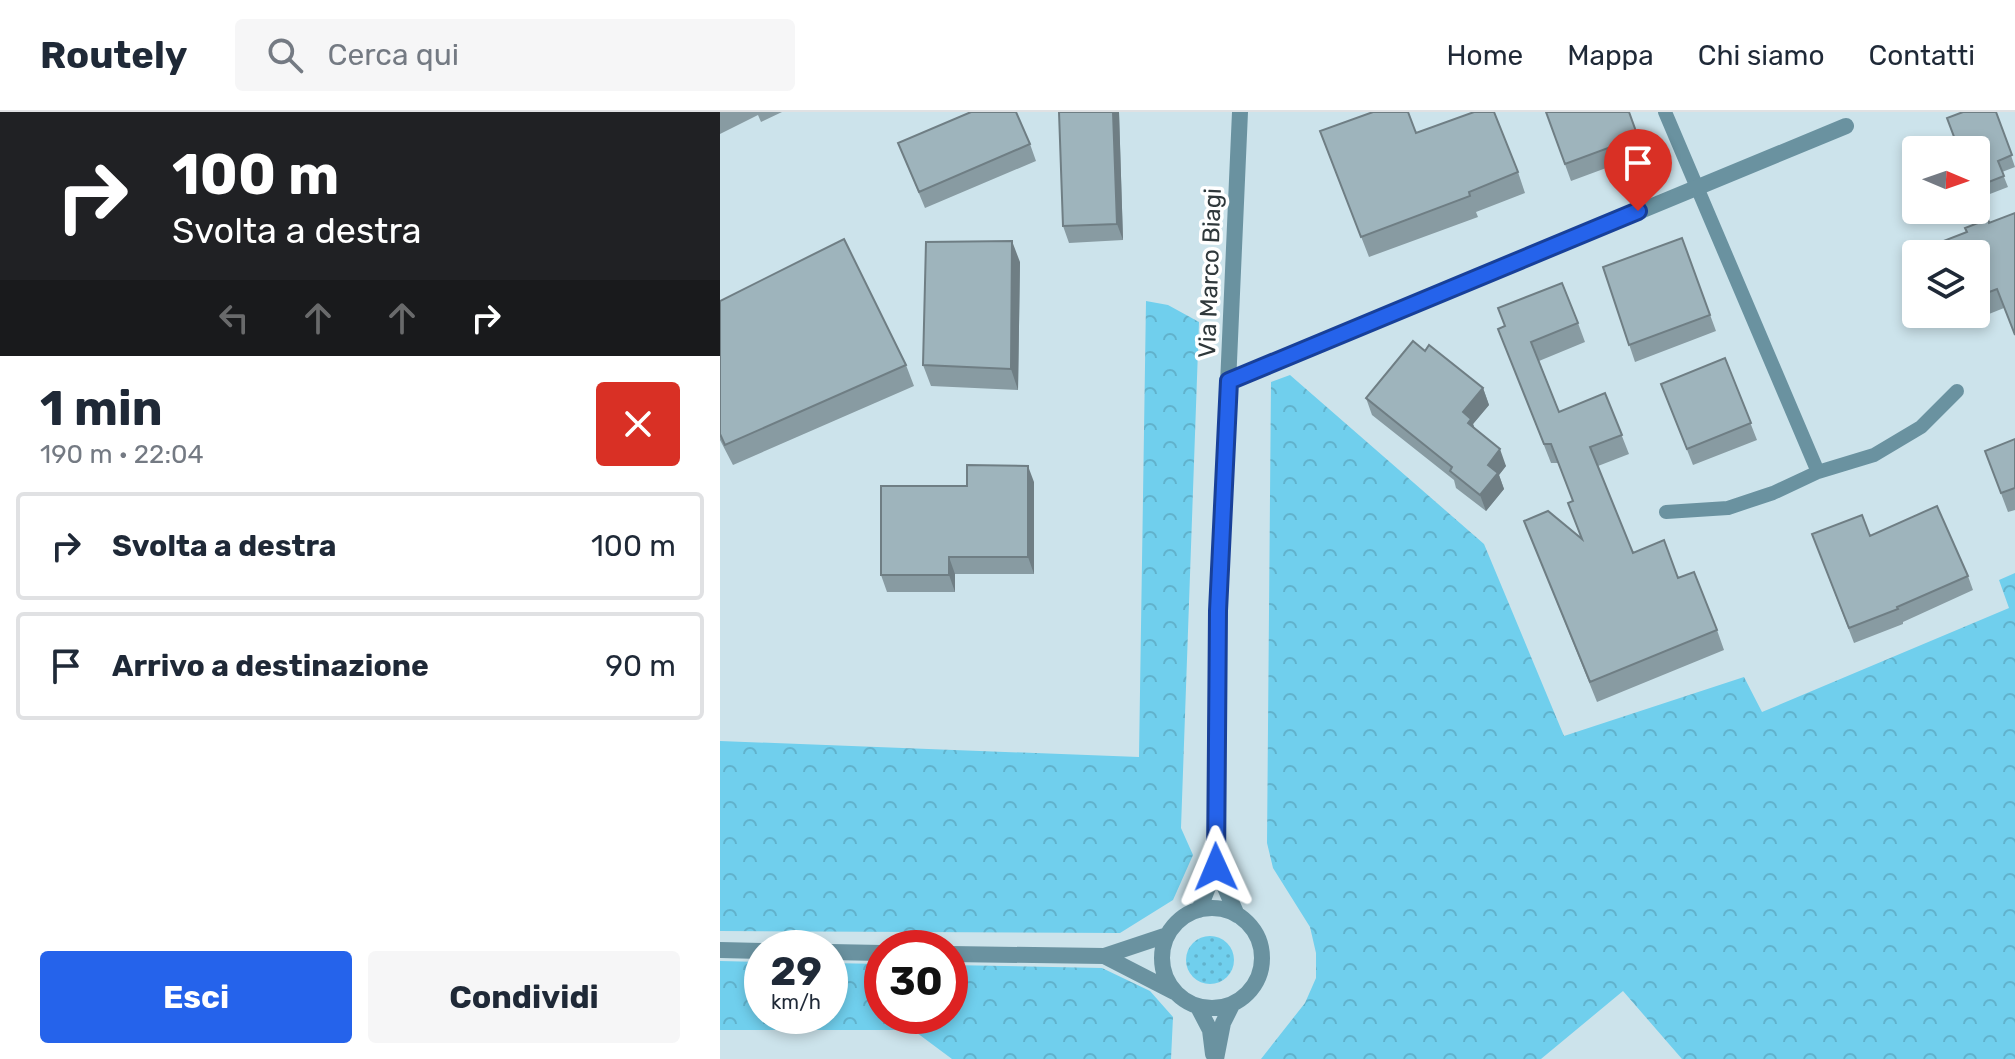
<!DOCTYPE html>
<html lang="it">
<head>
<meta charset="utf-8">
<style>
  body { margin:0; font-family:Rubik,sans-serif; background:#f6f6f7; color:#1f2937; height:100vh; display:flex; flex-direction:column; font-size:30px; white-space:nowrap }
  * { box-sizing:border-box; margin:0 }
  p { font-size:26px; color:#747a83 }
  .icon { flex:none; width:44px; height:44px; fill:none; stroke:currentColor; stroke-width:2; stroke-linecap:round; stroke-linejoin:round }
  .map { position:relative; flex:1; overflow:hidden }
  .side { display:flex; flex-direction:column; background:#fff; width:720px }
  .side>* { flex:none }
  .guide { background:#202124; color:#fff; overflow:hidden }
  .needle { width:52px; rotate:92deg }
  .fabs { position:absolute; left:1182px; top:24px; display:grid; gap:16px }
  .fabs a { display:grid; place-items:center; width:88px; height:88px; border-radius:8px; background:#fff; box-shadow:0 4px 12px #0003; font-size:40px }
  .speed { position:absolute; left:24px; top:818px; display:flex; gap:16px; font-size:40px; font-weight:700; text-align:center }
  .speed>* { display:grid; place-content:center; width:104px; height:104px; border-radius:50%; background:#fff; box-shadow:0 4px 12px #0003; line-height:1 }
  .speed small { font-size:20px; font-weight:400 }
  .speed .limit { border:12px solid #d22; background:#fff; color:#111 }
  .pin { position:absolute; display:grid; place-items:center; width:68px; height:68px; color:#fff; margin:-82px -34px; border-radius:50% 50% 50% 0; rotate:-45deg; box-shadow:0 0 8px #0007 }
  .pin .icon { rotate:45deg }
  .me { position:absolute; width:88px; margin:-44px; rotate:359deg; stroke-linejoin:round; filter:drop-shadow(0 0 6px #0008) }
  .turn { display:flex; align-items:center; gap:28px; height:168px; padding:0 40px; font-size:36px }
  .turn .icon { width:104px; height:104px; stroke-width:2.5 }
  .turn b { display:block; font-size:56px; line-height:68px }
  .lanes { display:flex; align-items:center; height:76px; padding:0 40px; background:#0003; justify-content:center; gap:40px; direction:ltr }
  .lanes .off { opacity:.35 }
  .round { display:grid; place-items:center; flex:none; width:84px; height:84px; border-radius:8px; background:#f6f6f7 }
  .overview { display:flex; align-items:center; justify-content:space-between; height:136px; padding:0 40px }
  h1 { font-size:48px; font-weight:700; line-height:60px }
  .cta { display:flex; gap:16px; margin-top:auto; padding:16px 40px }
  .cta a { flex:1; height:92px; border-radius:8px; background:#2563eb; color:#fff; font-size:32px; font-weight:700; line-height:92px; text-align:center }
  .cta a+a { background:#f6f6f7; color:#1f2937 }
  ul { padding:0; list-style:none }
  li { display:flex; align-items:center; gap:24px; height:108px; margin:0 16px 12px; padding:0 24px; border:4px solid #e0e1e3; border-radius:8px }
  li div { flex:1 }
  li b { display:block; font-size:30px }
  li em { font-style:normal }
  header { display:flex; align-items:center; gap:48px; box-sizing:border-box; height:112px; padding:0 40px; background:#fff; border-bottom:2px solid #e0e1e3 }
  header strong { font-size:38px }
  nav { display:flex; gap:44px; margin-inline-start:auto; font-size:28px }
  .search { width:560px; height:72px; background:#f6f6f7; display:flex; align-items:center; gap:20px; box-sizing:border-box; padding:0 28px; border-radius:8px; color:#747a83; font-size:30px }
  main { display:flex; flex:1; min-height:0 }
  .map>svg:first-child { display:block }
  .grass { fill:url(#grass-dots) }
  .park { fill:url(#park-crowns) }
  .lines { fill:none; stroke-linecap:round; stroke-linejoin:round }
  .lane { stroke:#6a92a0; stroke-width:14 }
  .street { stroke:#6a92a0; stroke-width:16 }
  .wall { fill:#889ba2 }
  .shaded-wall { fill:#6f7e84 }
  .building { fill:#9eb4bc; stroke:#6f7e84; stroke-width:2 }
  .route-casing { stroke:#184099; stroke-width:20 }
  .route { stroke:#2563eb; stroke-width:14 }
  .labels { text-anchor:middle; stroke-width:7; stroke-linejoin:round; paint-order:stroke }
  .street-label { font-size:24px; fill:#2f383b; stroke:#fff }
</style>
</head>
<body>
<header>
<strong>Routely</strong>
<div class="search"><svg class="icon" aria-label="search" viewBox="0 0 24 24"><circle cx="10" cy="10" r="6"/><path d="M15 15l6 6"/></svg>Cerca qui</div>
<nav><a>Home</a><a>Mappa</a><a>Chi siamo</a><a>Contatti</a></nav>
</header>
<main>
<section class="side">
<div class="guide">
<div class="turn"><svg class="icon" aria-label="right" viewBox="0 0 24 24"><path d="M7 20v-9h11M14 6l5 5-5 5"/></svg><div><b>100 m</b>Svolta a destra</div></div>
<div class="lanes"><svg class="icon off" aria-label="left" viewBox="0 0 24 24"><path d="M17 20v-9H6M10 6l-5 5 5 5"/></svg><svg class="icon off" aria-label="ahead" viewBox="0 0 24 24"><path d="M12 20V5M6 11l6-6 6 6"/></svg><svg class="icon off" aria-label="ahead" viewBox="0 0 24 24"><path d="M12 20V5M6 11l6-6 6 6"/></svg><svg class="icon" aria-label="right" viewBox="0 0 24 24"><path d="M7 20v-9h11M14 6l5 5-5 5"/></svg></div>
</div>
<div class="overview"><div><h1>1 min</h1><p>190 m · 22:04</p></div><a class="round" style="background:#d93025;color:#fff"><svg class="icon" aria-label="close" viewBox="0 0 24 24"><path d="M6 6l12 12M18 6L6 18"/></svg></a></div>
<ul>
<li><svg class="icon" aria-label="right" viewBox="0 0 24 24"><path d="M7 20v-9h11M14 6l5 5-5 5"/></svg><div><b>Svolta a destra</b></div><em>100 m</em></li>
<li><svg class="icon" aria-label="arrive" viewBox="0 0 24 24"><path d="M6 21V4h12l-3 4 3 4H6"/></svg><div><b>Arrivo a destinazione</b></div><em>90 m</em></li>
</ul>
<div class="cta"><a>Esci</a><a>Condividi</a></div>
</section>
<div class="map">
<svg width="1295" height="947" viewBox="0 0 1295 947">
  <defs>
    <pattern id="grass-dots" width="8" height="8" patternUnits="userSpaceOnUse" patternTransform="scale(2)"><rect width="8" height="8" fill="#70cfed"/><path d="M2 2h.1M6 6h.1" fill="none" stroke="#61b2cc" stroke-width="1.8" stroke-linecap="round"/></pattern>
    <pattern id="park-crowns" width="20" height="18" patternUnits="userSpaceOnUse" patternTransform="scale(2)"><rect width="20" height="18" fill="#70cfed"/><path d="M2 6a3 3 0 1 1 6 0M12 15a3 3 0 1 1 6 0" fill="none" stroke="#61b2cc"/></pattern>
  </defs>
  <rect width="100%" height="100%" fill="#cce3eb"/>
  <!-- grass -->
  <path class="grass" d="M466 848a24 24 0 1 1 48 0a24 24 0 1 1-48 0Z"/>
  <!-- park -->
  <path class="park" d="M426 189 448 193 479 210 461 716 473 743 453 788 400 821 0 819V629L419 645Z
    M570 263 764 432 844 624 1024 565 1042 600 1289 496 1279 468 1295 461V947H962L903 879 821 947H541L585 891 596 866V841L590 815 553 756 547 731 551 270Z
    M0 849 42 850V904H110V851L162 852V904H230V853L382 856 430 879 453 905 451 947H232L193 918H0Z"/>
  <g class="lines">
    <!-- lane -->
    <path class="lane" d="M945 0 1098 360 1154 343 1201 315 1237 279
      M946 400 1008 396 1053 381 1098 360"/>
    <!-- street -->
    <path class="street" d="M509 269 1126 14
      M442 846a50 50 0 1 1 100 0a50 50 0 1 1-100 0Z
      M479 798 496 755
      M517 803 496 755 495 652 498 499 520 0
      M0 838 42 839
      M110 840 162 841
      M230 842 384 844 447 823
      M384 844 454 880
      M478 895 490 918 493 942
      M496 947 503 911 512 893"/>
  </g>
  <!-- wall -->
  <path class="wall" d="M0 0H62L41 10 38 3 0 22Z
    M399 0 403 128 349 131 343 114Z
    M826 0H909L924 42 851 69Z
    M1276 0 1295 55 1282 60 1288 75 1257 87 1256 84V38Z
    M696 21 798 60 805 81 756 100 758 105 649 145 608 40Z
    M178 31 310 32 316 49 205 96Z
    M1269 111 1284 196 1239 214 1237 210 1230 212 1226 202H1256V142L1214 137Z
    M962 126 996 219 915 250 883 155Z
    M300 150 298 278 211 274 203 253Z
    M0 189 186 253 194 274 13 353 0 328Z
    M858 211 865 230 819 249 839 300 885 281 909 342 878 354 913 441 958 466 997 518 1004 538 877 590 804 409 861 426 848 391 853 389 838 351H831L778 217Z
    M705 239 763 276 769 293 753 312 755 317 786 354 779 363 784 377 766 399 736 376 734 368 652 303 646 286Z
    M1005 246 1037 328 973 353 941 272Z
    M1295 327V398L1288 400 1265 339Z
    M314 370V462H235V480H167L161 463 247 374Z
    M1092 422 1150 424 1248 464 1253 478 1183 510V512L1134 531Z"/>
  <!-- shaded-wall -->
  <path class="shaded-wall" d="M393 0H399L403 128 397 112Z
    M292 129 300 150 298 278 291 257Z
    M763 276 769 293 753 312 757 323 754 328 743 300Z
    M780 337 786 354 779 363 784 377 766 399 760 383 768 353Z
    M308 354 314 370V462L308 445Z
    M229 445 235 462V480L229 463Z"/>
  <!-- building -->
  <path class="building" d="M251 0H296L310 32 199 80 178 31Z
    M339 0H393L397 112 343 114Z
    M653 0H688L696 21 754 0H774L798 60 749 80 750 84 641 125 600 19Z
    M826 0H909L918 25 845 52Z
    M1243 0H1276L1292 43 1278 49 1284 64 1256 75V38H1239L1227 6Z
    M1295 101V223L1277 177 1256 185V142L1203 141 1214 137 1213 133 1247 120 1245 116 1268 107 1269 111Z
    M962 126 990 203 909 233 883 155Z
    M124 127 186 253 5 333 0 322V189Z
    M292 129 291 257 203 253 206 130Z
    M842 171 858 211 811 230 839 300 885 281 902 323 870 335 913 441 944 428 958 466 974 460 997 518 870 570 804 409 828 399 862 427 848 391 853 389 831 332H824L778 217 785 214 778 196Z
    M693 229 705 239 709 233 763 276 743 300 751 307 748 311 780 337 768 353 778 361 760 383 730 359 732 355 646 286Z
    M1005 246 1031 311 967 337 941 272Z
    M1295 327V376L1281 381 1265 339Z
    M247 353 308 354V445H229V463H161V374H247Z
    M1217 394 1248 464 1177 495 1178 497 1129 516 1092 422 1142 403 1150 424Z"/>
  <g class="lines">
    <!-- route casing -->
    <g class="route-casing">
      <path id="route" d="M496 755 498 499 509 269 918 99"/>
    </g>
    <!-- route -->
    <use href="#route" class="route"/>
  </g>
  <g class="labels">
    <!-- street labels -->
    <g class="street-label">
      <text transform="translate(490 161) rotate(-88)" y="8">Via Marco Biagi</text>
    </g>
  </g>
</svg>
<div class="fabs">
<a><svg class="needle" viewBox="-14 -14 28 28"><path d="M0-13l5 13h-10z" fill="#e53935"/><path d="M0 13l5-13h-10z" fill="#747a83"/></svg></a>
<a><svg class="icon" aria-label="layers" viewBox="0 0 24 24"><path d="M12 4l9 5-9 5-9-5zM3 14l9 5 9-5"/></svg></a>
</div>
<div class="speed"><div>29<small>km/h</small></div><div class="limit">30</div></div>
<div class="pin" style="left:918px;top:99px;background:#d93025"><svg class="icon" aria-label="arrive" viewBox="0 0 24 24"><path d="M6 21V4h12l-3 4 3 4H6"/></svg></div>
<svg class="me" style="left:496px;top:755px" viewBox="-20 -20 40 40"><path d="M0-17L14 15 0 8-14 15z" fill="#2563eb" stroke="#fff" stroke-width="4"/></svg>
</div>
</main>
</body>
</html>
